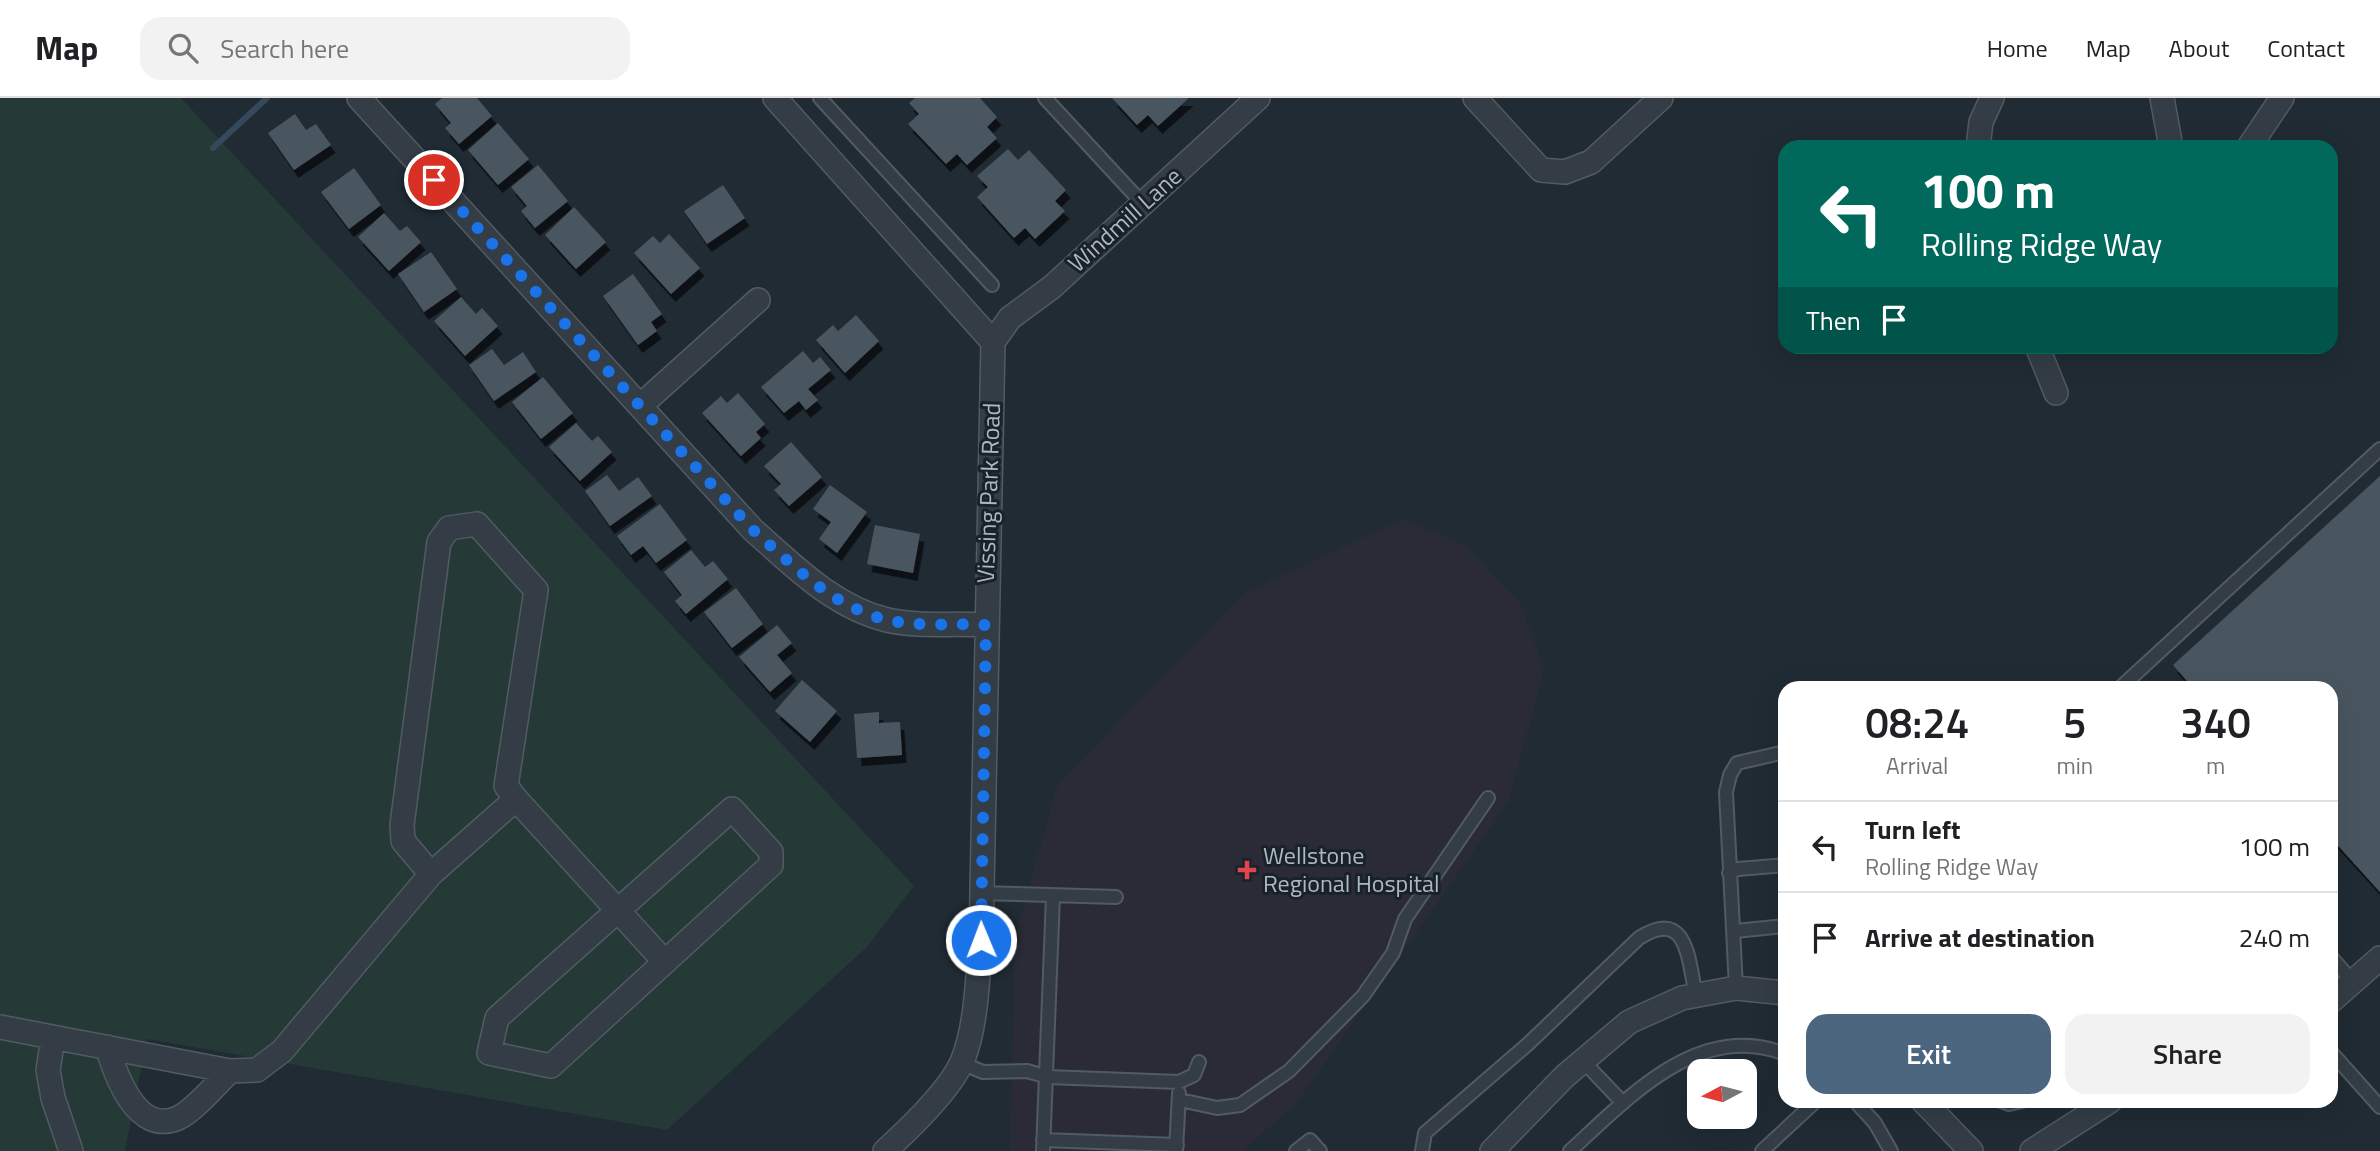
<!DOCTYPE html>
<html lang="en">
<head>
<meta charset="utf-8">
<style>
  body { margin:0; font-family:"Titillium Web",sans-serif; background:#f2f2f2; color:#202124; height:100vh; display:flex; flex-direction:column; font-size:26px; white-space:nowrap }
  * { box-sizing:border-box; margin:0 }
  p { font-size:23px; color:#757577 }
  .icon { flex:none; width:38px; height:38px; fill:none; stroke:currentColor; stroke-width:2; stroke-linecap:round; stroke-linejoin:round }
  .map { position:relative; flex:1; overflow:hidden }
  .drawer { position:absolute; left:1778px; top:583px; width:560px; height:427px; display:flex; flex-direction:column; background:#fff; border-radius:21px; box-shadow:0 7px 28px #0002 }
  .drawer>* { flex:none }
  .top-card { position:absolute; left:1778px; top:42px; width:560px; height:214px; border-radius:21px; box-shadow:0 7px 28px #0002; background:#00695c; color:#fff; overflow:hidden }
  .needle { width:46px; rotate:263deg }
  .fabs { position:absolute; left:1687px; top:961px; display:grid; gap:14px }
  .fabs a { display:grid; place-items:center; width:70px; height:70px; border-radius:14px; background:#fff; box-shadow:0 7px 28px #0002; font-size:35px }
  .pin { position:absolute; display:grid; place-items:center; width:60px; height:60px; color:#fff; margin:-30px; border:4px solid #fff; border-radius:50%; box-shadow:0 2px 7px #0007 }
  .me { position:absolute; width:77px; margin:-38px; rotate:359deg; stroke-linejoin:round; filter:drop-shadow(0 0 5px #0008) }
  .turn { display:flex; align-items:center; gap:24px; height:147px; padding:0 28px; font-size:32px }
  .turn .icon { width:91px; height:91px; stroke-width:2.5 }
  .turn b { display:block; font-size:49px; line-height:60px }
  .then { display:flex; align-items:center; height:66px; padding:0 28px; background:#0003; gap:14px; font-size:26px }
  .eta { display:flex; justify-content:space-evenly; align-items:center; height:119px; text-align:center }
  .eta b { font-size:42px; font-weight:600; line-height:49px }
  .action { display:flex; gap:14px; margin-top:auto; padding:14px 28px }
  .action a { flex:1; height:80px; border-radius:21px; background:#4d6680; color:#fff; font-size:28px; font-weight:600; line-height:80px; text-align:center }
  .action a+a { background:#f2f2f2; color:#202124 }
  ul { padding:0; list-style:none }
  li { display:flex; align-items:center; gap:21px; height:91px; padding:0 28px; border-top:2px solid #e0e0e0 }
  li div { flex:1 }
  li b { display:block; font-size:26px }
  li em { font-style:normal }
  header { display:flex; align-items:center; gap:42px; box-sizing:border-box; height:98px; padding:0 35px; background:#fff; border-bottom:2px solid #e0e0e0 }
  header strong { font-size:33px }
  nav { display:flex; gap:38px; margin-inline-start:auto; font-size:24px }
  .search { width:490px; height:63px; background:#f2f2f2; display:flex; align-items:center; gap:18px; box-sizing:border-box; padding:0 24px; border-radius:21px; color:#757577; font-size:26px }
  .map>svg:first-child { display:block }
  .medical { fill:#2b2b37 }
  .green { fill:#253937 }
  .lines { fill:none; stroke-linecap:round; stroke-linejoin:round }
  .stream { stroke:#35495a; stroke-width:6 }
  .building { fill:#495660; filter:url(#shadow) }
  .lane-casing { stroke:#515b63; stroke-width:16 }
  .street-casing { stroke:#515b63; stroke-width:26 }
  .lane { stroke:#343d45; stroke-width:12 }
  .street { stroke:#343d45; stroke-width:23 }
  .route { stroke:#1a73e8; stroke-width:12; stroke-dasharray:0 21.6 }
  .health-dot { fill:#e0444e; stroke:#192229; stroke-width:2.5 }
  .labels { text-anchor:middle; stroke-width:6; stroke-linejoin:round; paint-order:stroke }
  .street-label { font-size:24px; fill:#aeb8c2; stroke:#192229 }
  .poi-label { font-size:24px; fill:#aeb8c2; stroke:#192229; text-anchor:start }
</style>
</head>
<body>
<header>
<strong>Map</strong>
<div class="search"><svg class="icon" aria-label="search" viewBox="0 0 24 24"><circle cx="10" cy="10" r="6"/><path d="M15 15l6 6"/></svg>Search here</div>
<nav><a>Home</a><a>Map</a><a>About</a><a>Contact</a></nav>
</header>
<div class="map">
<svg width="2380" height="1053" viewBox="0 0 2380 1053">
  <defs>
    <filter id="shadow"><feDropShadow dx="4.5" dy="8" stdDeviation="0" flood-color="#0009"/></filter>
  </defs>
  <rect width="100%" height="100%" fill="#202b34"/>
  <!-- medical -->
  <path class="medical" d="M1403 421 1465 447 1520 505 1544 570 1509 703 1296 1006 1243 1053H1010L1015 841 1057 688 1244 495Z"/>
  <!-- green -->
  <path class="green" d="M0 0H181L914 788 867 849 667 1032 147 941 125 1053H0Z"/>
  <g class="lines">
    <!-- stream -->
    <path class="stream" d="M213 50 267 0"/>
  </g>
  <!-- building -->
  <path class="building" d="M442 0H477L492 18 459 46 445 30 451 25 435 6Z
    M915 0H980L997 19 987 29 997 40 967 67 957 56 946 66 908 26 919 16 909 5Z
    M1112 0H1189L1158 28 1148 17 1137 27Z
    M295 16 306 32 316 26 331 47 294 72 268 35Z
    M498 25 529 61 498 87 468 52Z
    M1008 51 1018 62 1029 52 1066 92 1055 103 1065 113 1035 141 1025 130 1014 140 977 99 988 89 977 78Z
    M538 67 568 103 535 130 521 113 527 108 511 89Z
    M354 70 381 107 349 131 321 94Z
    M723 87 745 120 707 146 684 113Z
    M574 109 606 144 576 171 545 137Z
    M384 115 400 133 407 128 421 144 389 173 358 139Z
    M669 136 700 170 671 196 634 155 653 138 660 145Z
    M431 154 457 191 424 214 398 176Z
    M633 176 662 216 651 224 657 233 638 247 603 198Z
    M461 199 476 216 482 210 498 228 465 258 434 223Z
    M856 217 879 243 845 275 816 242 833 227 838 233Z
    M492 251 504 267 523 254 536 274 494 303 469 267Z
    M803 253 813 265 820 259 831 272 808 291 818 302 806 312 799 303 784 315 761 289Z
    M543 279 573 315 541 341 512 304Z
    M738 295 765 326 756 334 761 340 741 358 702 315 721 298 727 305Z
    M576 325 592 343 598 338 612 354 580 383 549 349Z
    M791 344 822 379 789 408 774 392 781 386 764 368Z
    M607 377 619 393 638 379 652 398 610 428 585 393Z
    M2380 378V794L2331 740V590H2193L2173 567Z
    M830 387 867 414 837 455 819 441 831 424 813 411Z
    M660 406 687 442 656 465 643 448 631 457 617 438Z
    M875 427 920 436 913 475 867 466Z
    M691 452 705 469 713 463 728 481 686 516 675 503 682 497 664 474Z
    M736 490 763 526 732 550 704 514Z
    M777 527 792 545 777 557 792 575 770 594 739 559Z
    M802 582 837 613 810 644 775 613Z
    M879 614V625L900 624 902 657 857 660 854 616Z"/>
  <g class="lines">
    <!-- lane casing -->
    <g class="lane-casing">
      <path id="lane" d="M820 0 992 187
        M1045 0 1143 106
        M2120 590 2380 351
        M1729 775 1738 771 1785 767
        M980 795 1116 799
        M1735 833 1785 828
        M2331 859 2353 884
        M1736 890 1726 694 1730 677 1737 665 1785 654
        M2331 954 2380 1009
        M1583 963 1623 1005
        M961 965 983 974 1027 973 1048 979 1179 984 1194 977 1199 964
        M1180 1002 1217 1010 1240 1007 1289 973 1363 898 1393 855 1405 821 1488 700
        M1855 1003 1875 1025 1891 1053
        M2001 1003 2009 1006 2022 1003
        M1043 1042 1177 1047
        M1043 1053 1053 798
        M1176 1053 1179 995
        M1296 1053 1310 1042 1320 1053
        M1422 1053 1425 1035 1528 946 1639 840C1688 809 1688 862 1696 897
        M1570 1053C1628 1000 1699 922 1785 956
        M1762 1053 1816 1003"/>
    </g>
    <!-- street casing -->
    <g class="street-casing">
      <path id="street" d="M359 0 753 432C793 467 833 509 887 522 918 529 954 525 986 527
        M775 0 993 244 981 842C977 882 977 927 962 964 949 993 908 1032 885 1053
        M1475 0 1541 72 1565 74 1591 64 1661 0
        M2162 0 2171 49
        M1978 49 1981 24 1992 0
        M2249 49 2282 0
        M993 244 1010 220 1052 189 1258 0
        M2037 248 2056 295
        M640 308 758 202
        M732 711 771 754V767L551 968 489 955 497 920Z
        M431 776 403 743 402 727 439 444 449 430 477 426 536 492 506 688 516 701
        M2331 903 2380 860
        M0 929 230 973 257 972 282 953 431 776 516 701 664 863
        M53 939 48 972 53 1000 71 1053
        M107 949C116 978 137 1038 178 1020 194 1013 217 985 230 973
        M1923 1003 1971 1053
        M1492 1053 1565 978 1629 924 1682 900 1736 890 1785 895
        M2032 1053 2110 1003"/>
    </g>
    <!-- lane -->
    <use href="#lane" class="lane"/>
    <!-- street -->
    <use href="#street" class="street"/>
  </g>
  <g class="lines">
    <!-- route -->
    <path class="route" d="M434 82 753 432C793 467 833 509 887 522 918 529 954 525 986 527L981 842"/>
  </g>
  <!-- markers -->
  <path class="health-dot" d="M1243.5 761.5h7v7h7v7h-7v7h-7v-7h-7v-7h7z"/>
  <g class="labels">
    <!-- street labels -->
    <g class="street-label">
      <text transform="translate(1125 122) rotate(-42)" y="8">Windmill Lane</text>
      <text transform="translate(989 395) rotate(-88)" y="8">Vissing Park Road</text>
    </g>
    <!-- poi labels -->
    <g class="poi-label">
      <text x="1263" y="766">Wellstone<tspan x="1263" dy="28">Regional Hospital</tspan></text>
    </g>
  </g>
</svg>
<div class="fabs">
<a><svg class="needle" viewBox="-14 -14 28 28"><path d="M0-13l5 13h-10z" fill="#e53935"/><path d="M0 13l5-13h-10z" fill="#757577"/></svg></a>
</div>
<div class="pin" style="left:434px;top:82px;background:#d93025"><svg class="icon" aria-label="arrive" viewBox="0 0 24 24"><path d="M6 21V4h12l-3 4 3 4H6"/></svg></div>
<svg class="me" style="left:981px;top:842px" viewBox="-20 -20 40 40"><circle r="17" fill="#1a73e8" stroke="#fff" stroke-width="3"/><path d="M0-11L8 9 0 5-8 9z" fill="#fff"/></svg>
<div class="top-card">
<div class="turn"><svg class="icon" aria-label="left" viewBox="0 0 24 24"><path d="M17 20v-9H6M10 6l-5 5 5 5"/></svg><div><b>100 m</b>Rolling Ridge Way</div></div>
<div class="then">Then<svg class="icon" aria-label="arrive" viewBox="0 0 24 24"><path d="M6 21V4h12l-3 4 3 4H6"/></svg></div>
</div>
<section class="drawer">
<div class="eta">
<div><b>08:24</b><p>Arrival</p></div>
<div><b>5</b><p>min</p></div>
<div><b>340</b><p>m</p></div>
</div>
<ul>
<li><svg class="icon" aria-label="left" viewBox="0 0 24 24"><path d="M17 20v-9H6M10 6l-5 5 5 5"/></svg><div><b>Turn left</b><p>Rolling Ridge Way</p></div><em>100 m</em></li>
<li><svg class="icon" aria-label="arrive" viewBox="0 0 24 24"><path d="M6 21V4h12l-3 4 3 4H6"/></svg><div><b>Arrive at destination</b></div><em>240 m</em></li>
</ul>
<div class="action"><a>Exit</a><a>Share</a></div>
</section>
</div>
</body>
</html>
